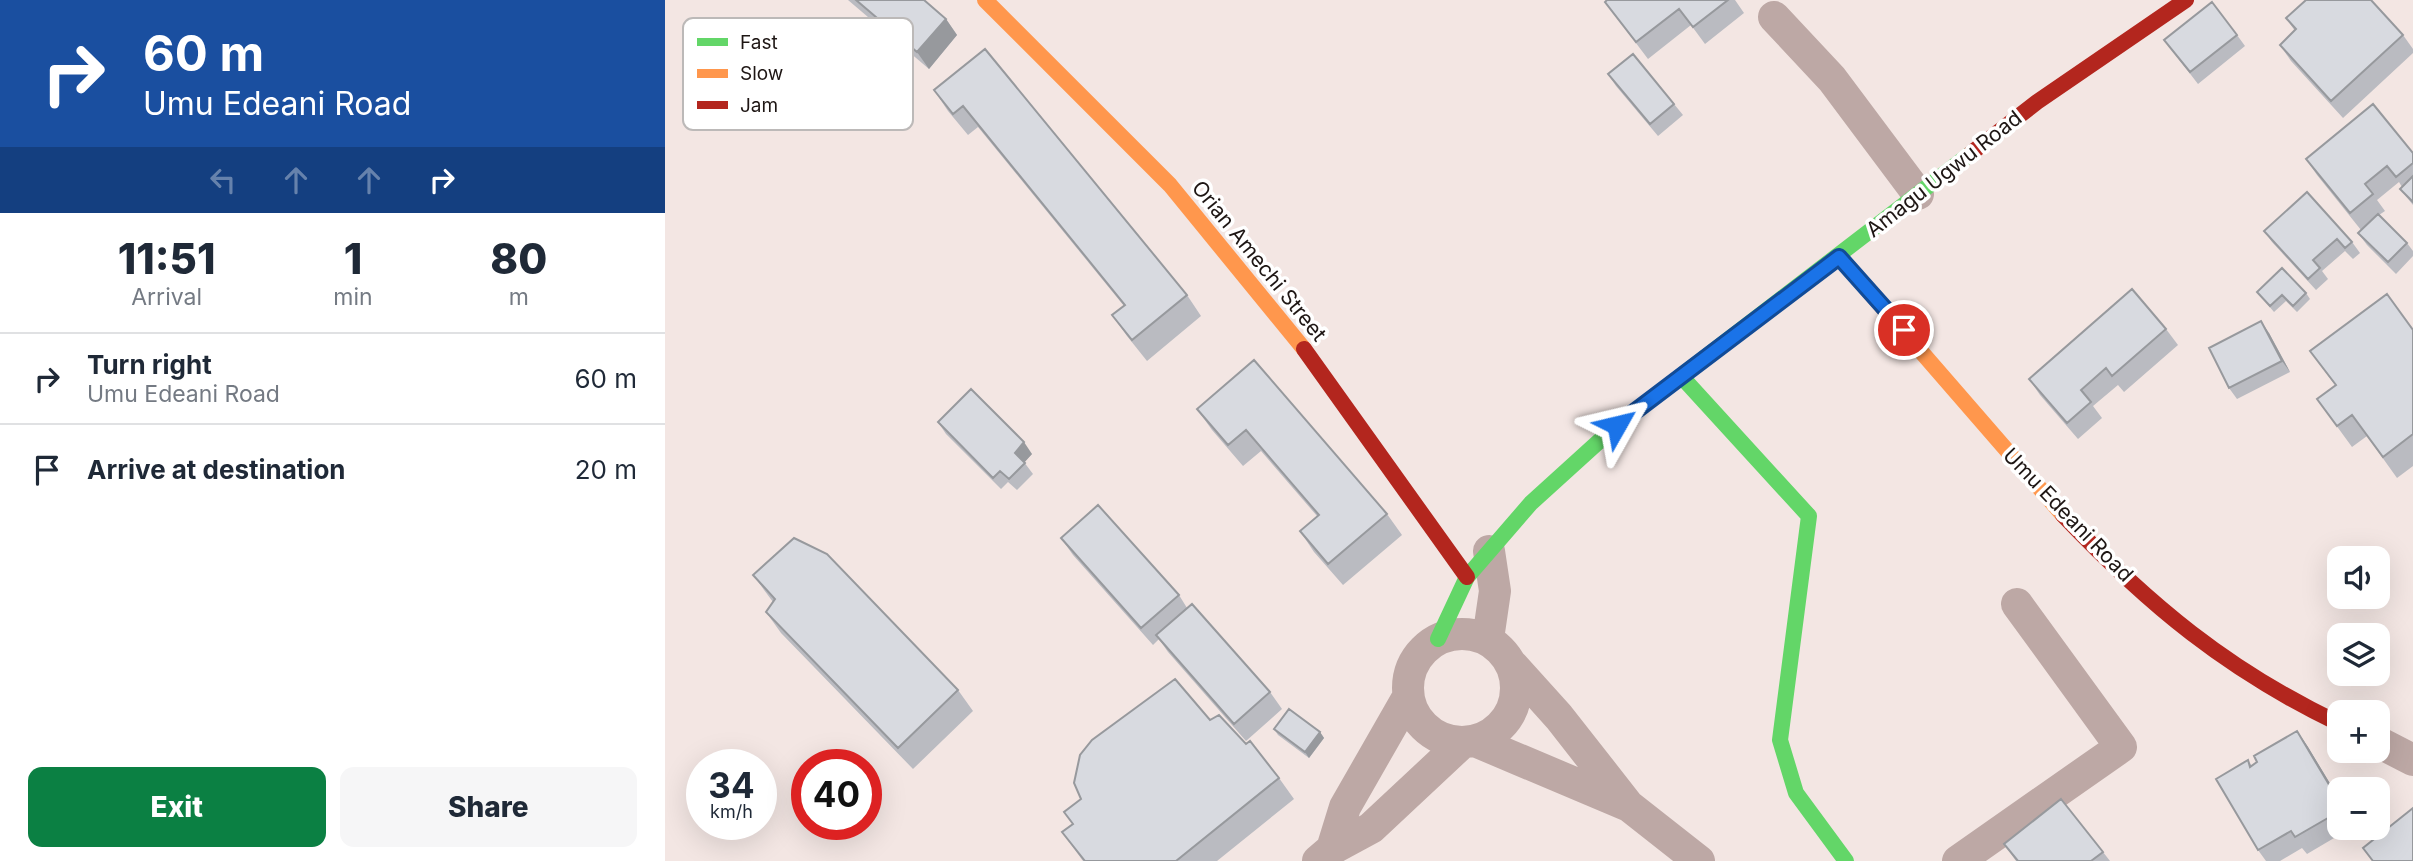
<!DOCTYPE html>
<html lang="en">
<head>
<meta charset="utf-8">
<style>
  body { margin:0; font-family:Inter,sans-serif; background:#f6f6f7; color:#1f2937; height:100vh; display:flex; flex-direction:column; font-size:26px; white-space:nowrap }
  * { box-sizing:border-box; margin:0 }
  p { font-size:23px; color:#747a83 }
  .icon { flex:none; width:38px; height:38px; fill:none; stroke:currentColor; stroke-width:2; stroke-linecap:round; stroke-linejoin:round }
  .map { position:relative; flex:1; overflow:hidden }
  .side { display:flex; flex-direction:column; background:#fff; width:665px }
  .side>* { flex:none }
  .hud { background:#1a4fa0; color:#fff; overflow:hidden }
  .tools { position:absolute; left:1662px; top:546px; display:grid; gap:14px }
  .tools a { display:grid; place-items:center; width:63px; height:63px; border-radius:14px; background:#fff; box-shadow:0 7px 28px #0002; font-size:35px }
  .speed { position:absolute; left:21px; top:749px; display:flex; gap:14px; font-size:35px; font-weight:700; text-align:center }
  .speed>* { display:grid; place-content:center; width:91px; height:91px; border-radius:50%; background:#fff; box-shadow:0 7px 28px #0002; line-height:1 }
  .speed small { font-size:18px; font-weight:400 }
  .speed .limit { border:10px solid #d22; background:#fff; color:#111 }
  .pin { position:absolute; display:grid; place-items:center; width:60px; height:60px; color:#fff; margin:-30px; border:4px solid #fff; border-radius:50%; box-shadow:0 2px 7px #0007 }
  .me { position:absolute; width:77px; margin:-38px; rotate:53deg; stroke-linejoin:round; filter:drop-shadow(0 0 5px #0008) }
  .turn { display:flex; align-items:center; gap:24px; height:147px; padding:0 28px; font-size:32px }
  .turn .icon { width:91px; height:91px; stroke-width:2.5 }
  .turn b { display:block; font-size:49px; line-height:60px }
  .lanes { display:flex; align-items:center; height:66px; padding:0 28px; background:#0003; justify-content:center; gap:35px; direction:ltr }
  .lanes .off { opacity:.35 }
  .eta { display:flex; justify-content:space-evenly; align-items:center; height:119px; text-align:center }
  .eta b { font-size:42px; font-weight:800; line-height:49px }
  .primary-button { display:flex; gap:14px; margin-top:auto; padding:14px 28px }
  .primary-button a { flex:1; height:80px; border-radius:14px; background:#0b8043; color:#fff; font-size:28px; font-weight:800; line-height:80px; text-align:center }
  .primary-button a+a { background:#f6f6f7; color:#1f2937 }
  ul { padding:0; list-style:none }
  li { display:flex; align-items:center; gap:21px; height:91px; padding:0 28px; border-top:2px solid #e0e1e3 }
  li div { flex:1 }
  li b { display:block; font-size:26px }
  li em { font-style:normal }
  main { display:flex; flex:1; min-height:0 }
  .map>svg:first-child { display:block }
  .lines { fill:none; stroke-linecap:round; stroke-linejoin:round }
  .street { stroke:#bda8a5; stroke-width:32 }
  .fast { stroke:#63d668; stroke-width:16 }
  .slow { stroke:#ff974d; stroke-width:16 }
  .jam { stroke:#b3261e; stroke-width:16 }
  .wall { fill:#babbc1 }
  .shaded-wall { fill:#97999d }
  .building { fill:#d8dae0; stroke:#97999d; stroke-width:2 }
  .route-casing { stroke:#114b97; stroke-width:18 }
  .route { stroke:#1a73e8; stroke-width:12 }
  .labels { text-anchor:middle; stroke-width:7; stroke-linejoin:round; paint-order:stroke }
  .street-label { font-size:21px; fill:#1e1614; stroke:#fff }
  .key { fill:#fff; stroke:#bcb9b8; stroke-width:2 }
  .key-label { font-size:19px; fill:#1e1614 }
</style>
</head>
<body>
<main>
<section class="side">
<div class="hud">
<div class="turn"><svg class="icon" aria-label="right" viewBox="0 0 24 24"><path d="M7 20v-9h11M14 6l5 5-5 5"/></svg><div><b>60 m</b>Umu Edeani Road</div></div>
<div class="lanes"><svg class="icon off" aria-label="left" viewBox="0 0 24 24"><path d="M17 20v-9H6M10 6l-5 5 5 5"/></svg><svg class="icon off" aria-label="ahead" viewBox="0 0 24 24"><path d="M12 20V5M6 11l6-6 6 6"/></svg><svg class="icon off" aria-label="ahead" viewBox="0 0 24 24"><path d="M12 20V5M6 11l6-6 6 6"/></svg><svg class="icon" aria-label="right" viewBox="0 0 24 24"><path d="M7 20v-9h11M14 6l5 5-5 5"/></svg></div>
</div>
<div class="eta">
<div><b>11:51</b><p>Arrival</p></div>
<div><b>1</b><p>min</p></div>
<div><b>80</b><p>m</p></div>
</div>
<ul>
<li><svg class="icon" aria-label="right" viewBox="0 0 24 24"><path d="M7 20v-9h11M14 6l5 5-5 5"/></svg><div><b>Turn right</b><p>Umu Edeani Road</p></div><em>60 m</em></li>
<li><svg class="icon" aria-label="arrive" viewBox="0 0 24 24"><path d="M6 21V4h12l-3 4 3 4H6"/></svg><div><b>Arrive at destination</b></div><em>20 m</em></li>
</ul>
<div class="primary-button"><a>Exit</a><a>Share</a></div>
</section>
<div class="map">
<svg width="1748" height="861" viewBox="0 0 1748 861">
  <rect width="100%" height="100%" fill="#f3e6e3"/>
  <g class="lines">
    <!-- street -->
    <path class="street" d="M1109 17 1167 79 1253 194
      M743 688a54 54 0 1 1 108 0a54 54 0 1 1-108 0Z
      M823 639 830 591 824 551
      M848 666 894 717 963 805
      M810 741 964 806 1034 861
      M1713 742 1748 760
      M667 849 680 807 743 697
      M653 861 667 849 706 828 798 742
      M1293 861 1456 747 1352 604"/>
    <!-- fast -->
    <path class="fast" d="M1016 376 1144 516 1115 740 1131 793 1181 861
      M773 639 802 577 866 503 952 425 1305 154"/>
    <!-- slow -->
    <path class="slow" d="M320 0 505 185 639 349
      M1174 257 1398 515"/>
    <!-- jam -->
    <path class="jam" d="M1305 154 1372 102 1521 0
      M639 349 802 577
      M1398 515C1484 605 1562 670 1675 724"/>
  </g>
  <!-- wall -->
  <path class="wall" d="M183 0H259L281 19 292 35 264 69Z
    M942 0H1070L1079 13 1040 44 1026 25 983 59 940 2Z
    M1621 18 1738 35 1748 49V53L1678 118 1626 61 1615 45 1630 31Z
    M1572 35 1580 46 1533 84 1499 40Z
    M320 49 522 295 536 316 482 361 462 336 447 315 459 306 313 127 303 135 283 111 269 90Z
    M943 74 1009 104 1018 115 993 136 951 86Z
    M1748 153V205L1735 189 1737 187 1734 182 1712 200 1720 211 1714 215 1742 243 1748 251V256L1731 274 1702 245 1693 233 1696 230 1652 175 1641 159Z
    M1599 231 1687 242 1695 253 1688 259 1680 251 1657 271 1663 279 1651 290 1607 242Z
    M1592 292 1641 293 1645 299 1632 312 1621 301 1609 312Z
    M1501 329 1513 345 1459 392 1453 385 1428 406 1437 418 1413 439 1375 395 1364 379Z
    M1748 330V466L1732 478 1702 436 1687 447 1652 399 1670 385 1645 351Z
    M1604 333 1625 372 1572 399 1564 388Z
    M589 360 722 514 737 535 678 585 649 552 635 531 652 516 596 451 578 466 547 430 532 409Z
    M273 422 367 454 359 462 368 474 352 490 343 482 336 489 281 434Z
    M396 538 514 595 522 608 605 692 617 709 581 741 503 652 494 639 488 645 408 555Z
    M88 575 293 690 308 711 248 769 116 633 101 612 108 602Z
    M545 720 581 744 614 778 629 799 552 861H418L397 832 407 824 416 799Z
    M609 729 655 732 659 738 644 758 613 735Z
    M1632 731 1643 747 1675 800V828H1686L1642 854 1637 848 1615 861H1601L1593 850 1583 760 1587 766Z
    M1339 844 1438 852 1445 861H1351Z"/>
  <!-- shaded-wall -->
  <path class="shaded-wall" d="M281 19 292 35 264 69 252 52Z
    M1596 321 1604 333 1625 372 1617 361Z
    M359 442 367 454 358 464 350 453Z
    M1632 731 1643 747 1675 800V803Z
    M655 732 659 738 644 758 640 752Z"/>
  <!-- building -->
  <path class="building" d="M191 0H259L281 19 252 52Z
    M942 0H1063L1028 27 1014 9 971 42 940 2Z
    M1641 0H1706L1738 35 1666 101 1615 45 1631 29 1621 18Z
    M1547 2 1572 35 1525 72 1499 40Z
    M320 49 522 295 467 340 447 315 460 305 298 106 288 114 269 90Z
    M968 54 1009 104 985 124 943 74Z
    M1708 104 1748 153V163L1731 177 1722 166 1700 184 1708 194 1685 213 1641 159Z
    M1748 176V202L1735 189Z
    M1642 192 1687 242 1680 248 1672 239 1648 260 1655 268 1643 279 1599 231Z
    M1713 214 1742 243 1723 262 1693 233Z
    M1617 268 1641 293 1628 306 1617 295 1605 306 1592 292Z
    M1467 289 1501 329 1447 376 1441 368 1416 390 1426 402 1402 423 1364 379Z
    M1722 294 1748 330V434L1718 457 1687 415 1672 426 1652 399 1671 385 1645 351Z
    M1596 321 1617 361 1564 388 1544 348Z
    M589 360 722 514 663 564 635 531 654 515 581 430 563 445 532 409Z
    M306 389 359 442 350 453 360 463 344 479 335 471 328 478 273 422Z
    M433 505 514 595 476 628 396 538Z
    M129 538 162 554 293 690 233 748 101 612 110 599 88 575Z
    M527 604 605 692 569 724 491 635Z
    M510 679 545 720 554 715 581 744 585 741 614 778 511 861H420L397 832 408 824 399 812 416 799 409 783 415 755 427 740Z
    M624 709 655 732 640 752 609 729Z
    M1632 731 1675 803V811L1630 837 1626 831 1593 850 1551 779 1583 760 1585 767 1592 762 1589 756Z
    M1396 799 1438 852 1426 861H1353L1339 844Z
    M1748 808V861H1708L1698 848Z"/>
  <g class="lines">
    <!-- route casing -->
    <g class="route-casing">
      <path id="route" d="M952 425 1174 257 1239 330"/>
    </g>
    <!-- route -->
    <use href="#route" class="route"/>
  </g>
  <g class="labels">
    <!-- street labels -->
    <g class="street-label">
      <text transform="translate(1279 174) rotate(-38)" y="7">Amagu Ugwu Road</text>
      <text transform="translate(594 261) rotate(51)" y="7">Orian Amechi Street</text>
      <text transform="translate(1403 515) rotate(46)" y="7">Umu Edeani Road</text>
    </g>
  </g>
  <!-- legend -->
  <rect x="18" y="18" width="230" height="112" rx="10" class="key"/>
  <rect x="32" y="38" width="31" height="8" fill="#63d668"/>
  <rect x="32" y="69" width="31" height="9" fill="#ff974d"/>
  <rect x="32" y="101" width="31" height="8" fill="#b3261e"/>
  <g class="key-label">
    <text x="75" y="49">Fast</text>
    <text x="75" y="80">Slow</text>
    <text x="75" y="112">Jam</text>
  </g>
</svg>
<div class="tools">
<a><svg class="icon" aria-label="sound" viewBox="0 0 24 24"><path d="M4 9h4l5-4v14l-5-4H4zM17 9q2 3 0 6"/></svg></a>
<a><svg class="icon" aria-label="layers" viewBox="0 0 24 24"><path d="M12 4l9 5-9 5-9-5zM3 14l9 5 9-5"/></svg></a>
<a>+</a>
<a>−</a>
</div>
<div class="speed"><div>34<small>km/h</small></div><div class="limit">40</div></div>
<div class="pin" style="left:1239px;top:330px;background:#d93025"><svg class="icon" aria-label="arrive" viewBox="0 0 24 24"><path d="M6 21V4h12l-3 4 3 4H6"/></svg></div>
<svg class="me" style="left:952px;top:425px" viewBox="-20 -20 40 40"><path d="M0-17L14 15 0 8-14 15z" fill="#1a73e8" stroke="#fff" stroke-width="4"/></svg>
</div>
</main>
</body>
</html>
